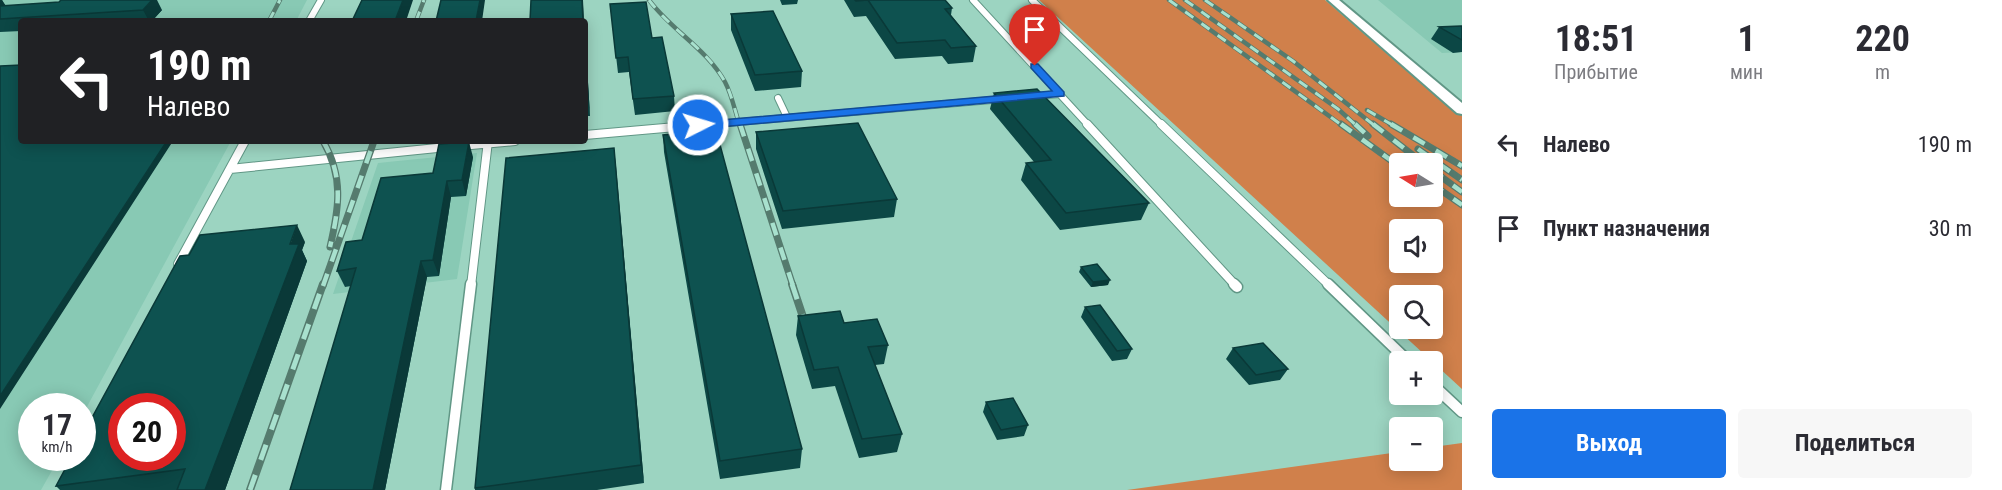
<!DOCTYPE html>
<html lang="ru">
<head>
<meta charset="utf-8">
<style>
  body { margin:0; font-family:"Roboto Condensed",sans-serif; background:#f7f7f7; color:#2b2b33; height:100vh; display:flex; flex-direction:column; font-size:22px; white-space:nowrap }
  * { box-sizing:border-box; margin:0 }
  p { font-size:20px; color:#7c7c81 }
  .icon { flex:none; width:33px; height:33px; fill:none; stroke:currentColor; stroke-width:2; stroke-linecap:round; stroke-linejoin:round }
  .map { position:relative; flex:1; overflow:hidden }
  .sheet { display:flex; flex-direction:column; background:#fff; width:540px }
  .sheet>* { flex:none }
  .banner { position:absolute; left:18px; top:18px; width:570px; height:126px; border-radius:6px; box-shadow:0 3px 15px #0003; background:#202124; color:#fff; overflow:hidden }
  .needle { width:39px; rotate:281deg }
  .controls { position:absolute; left:1389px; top:153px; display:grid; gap:12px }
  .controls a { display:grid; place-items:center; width:54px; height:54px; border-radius:6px; background:#fff; box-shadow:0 3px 15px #0003; font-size:30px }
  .speed { position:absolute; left:18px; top:393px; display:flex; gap:12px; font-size:30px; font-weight:700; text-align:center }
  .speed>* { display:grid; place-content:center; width:78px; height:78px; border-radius:50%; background:#fff; box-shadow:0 3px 15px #0003; line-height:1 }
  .speed small { font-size:15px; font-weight:400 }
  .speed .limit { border:9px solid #d22; background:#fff; color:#111 }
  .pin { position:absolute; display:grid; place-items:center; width:51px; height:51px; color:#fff; margin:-62px -26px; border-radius:50% 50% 50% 0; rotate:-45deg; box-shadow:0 0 6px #0007 }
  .pin .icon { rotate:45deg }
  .me { position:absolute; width:66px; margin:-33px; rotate:85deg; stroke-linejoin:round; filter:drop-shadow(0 0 4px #0008) }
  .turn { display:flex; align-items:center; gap:21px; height:126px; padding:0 30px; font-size:27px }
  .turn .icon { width:78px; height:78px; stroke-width:2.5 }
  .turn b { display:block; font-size:42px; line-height:51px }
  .eta { display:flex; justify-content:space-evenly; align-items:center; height:102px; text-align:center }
  .eta b { font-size:36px; font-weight:700; line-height:42px }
  .cta { display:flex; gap:12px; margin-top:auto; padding:12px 30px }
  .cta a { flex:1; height:69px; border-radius:6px; background:#1a73e8; color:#fff; font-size:24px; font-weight:700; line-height:69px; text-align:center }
  .cta a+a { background:#f7f7f7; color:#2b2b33 }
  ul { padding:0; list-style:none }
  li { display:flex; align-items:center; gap:18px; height:84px; padding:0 30px }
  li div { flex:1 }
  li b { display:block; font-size:22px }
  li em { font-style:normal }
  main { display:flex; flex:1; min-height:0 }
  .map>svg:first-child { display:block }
  .built { fill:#88c9b4 }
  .green { fill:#d0804b; fill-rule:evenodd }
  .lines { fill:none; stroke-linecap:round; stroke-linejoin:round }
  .lane-far2-casing { stroke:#619786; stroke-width:8 }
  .lane-far1-casing { stroke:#619786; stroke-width:10 }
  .lane-casing { stroke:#619786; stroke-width:13 }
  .street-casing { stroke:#619786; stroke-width:4 }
  .lane-far2 { stroke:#fff; stroke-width:6 }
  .lane-far1 { stroke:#fff; stroke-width:8 }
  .lane { stroke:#fff; stroke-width:10 }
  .street { fill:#fff; fill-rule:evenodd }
  .rail-far2-casing { stroke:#557b6e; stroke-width:4.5 }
  .rail-far1-casing { stroke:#557b6e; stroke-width:7 }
  .rail-casing { stroke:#557b6e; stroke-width:8 }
  .rail-far2 { stroke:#a8e1ce; stroke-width:3; stroke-dasharray:10; stroke-linecap:butt }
  .rail-far1 { stroke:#a8e1ce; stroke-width:4.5; stroke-dasharray:13; stroke-linecap:butt }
  .rail { stroke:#a8e1ce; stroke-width:5; stroke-dasharray:16; stroke-linecap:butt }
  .wall { fill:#0c4745 }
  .shaded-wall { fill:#0a3938 }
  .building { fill:#0e5250; stroke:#0a3938; stroke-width:1.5; fill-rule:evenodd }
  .route { fill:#1a73e8; stroke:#114b97; stroke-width:1.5 }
</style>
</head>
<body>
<main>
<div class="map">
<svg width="1462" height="490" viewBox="0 0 1462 490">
  <rect width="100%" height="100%" fill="#9cd4c1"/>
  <!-- built -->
  <path class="built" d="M0 0H307L296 21H21V141H231L83 414 82 406H32V458H59L41 490H0Z
    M1378 0H1462V52L1442 53Z
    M477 153 457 279 333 294 378 163Z"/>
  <!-- green -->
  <path class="green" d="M1039 0H1325L1445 104H1462V389ZM1400 164H1432V196H1400ZM1400 230H1432V262H1400ZM1400 296H1432V328H1400Z
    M1462 443V490H1127L1399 452 1400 460H1432L1433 447Z"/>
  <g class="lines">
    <!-- lane-far2 casing -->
    <g class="lane-far2-casing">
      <path id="lane-far2" d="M973 0 1089 126
        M1032 0 1163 126
        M309 21 321 0
        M1034 96 1060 94
        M778 98 787 117
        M693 126 1003 99"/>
    </g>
    <!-- lane-far1 casing -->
    <g class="lane-far1-casing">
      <path id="lane-far1" d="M1087 124 1236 286
        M1161 124 1330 286
        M585 135 710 124
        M460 146 515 141
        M230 169 447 147
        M178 264 245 141
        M471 286 488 141"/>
    </g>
    <!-- lane casing -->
    <g class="lane-casing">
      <path id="lane" d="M1234 284 1237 287
        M1328 284 1409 362
        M1432 384 1462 412
        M446 490 471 284"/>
    </g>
    <!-- street casing -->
    <g class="street-casing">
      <path id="street" d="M1328 0H1339L1462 103V114L1457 113Z"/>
    </g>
    <!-- lane-far2 -->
    <use href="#lane-far2" class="lane-far2"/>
    <!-- lane-far1 -->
    <use href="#lane-far1" class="lane-far1"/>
    <!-- lane -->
    <use href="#lane" class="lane"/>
    <!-- street -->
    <use href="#street" class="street"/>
    <!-- rail-far2 casing -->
    <g class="rail-far2-casing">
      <path id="rail-far2" d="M649 0C671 30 707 49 725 82 732 95 735 112 740 126
        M1169 0 1343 126
        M1185 0 1338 109 1357 126
        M1205 0 1293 61 1375 126
        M269 21 280 0
        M416 21 424 0
        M1367 110 1394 126"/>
    </g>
    <!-- rail-far1 casing -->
    <g class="rail-far1-casing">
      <path id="rail-far1" d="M740 124 793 286
        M1341 124 1400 167
        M1355 124 1368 136
        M1373 124 1424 164
        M1391 124 1462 166
        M323 141C344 177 339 208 330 247
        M1418 149 1462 180
        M1432 170 1462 192
        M1432 184 1462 205
        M323 286 374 141"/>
    </g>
    <!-- rail casing -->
    <g class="rail-casing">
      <path id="rail" d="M792 284 805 323
        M250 490 323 284"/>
    </g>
    <!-- rail-far2 -->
    <use href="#rail-far2" class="rail-far2"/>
    <!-- rail-far1 -->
    <use href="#rail-far1" class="rail-far1"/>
    <!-- rail -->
    <use href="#rail" class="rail"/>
  </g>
  <!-- wall -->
  <path class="wall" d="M0 0H2L5 6 162 10 152 21H21V31L0 32Z
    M780 0H798L797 4 782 5Z
    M844 0H945L952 8 951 15 976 46 973 62 948 64 942 56 895 59 866 16 854 17Z
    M610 4 652 38 674 96 675 111 635 115 629 72 618 73Z
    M731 14 802 71 801 87 755 91 731 30Z
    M1462 26V52L1453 53 1431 39 1439 27Z
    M585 32 590 116H585Z
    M994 93 1149 203 1141 220 1060 230 1021 180 1026 163 1034 162 990 109Z
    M756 132 897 199 894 217 782 229 756 149Z
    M663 135 802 449 800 468 720 479 664 152Z
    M614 148 644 483 597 490H475V488Z
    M473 157 466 196 451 197 439 276 427 277 385 490H290L351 286 345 287 337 271 362 240 433 173Z
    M305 242 302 250 307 261 225 490H60L56 486Z
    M1081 267 1108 285 1091 287 1079 272Z
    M1085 307 1132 349 1127 359 1112 361 1081 317Z
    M798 316 844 323 888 345 884 364 875 365 902 434 897 452 859 458 835 386 812 389 796 335Z
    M1233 348 1288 369 1280 380 1249 385 1226 359Z
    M986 402 1028 425 1024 436 997 440 983 412Z"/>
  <!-- shaded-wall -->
  <path class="shaded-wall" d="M0 0H2L8 9 0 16Z
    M152 0H157L162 10 152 21H149L143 10Z
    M403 0H413L406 21H395Z
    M480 0H485L482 21H476Z
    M582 0H583L584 21H583Z
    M585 32 590 116 588 99 585 50Z
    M167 141H173L0 409V396Z
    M469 142 473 157 466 196 462 180Z
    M614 148 616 166 644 483 641 465Z
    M447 181 451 197 439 276 433 260Z
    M297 225 305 242 302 250 307 261 225 490H205Z
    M421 261 427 277 385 490H373Z
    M1110 280 1108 285 1091 287 1093 282Z"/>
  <!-- building -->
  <path class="building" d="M61 0H152L143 10 0 19V6L59 2Z
    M362 0H403L395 21H352Z
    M441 0H480L476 21H436Z
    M531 0H582L583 21H530Z
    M855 0H945L952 8 945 9 976 46 951 48 945 40 897 43 868 0 856 1Z
    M646 2 652 38 662 37 674 96 633 99 628 57 616 58 610 4Z
    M773 11 802 71 755 75 731 14Z
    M1461 26H1462V40L1439 27Z
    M585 50 588 99H585Z
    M21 65V141H167L0 396V66Z
    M1037 89 1149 203 1066 213 1026 163 1051 160 994 93Z
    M858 123 897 199 783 211 756 132Z
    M716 130 802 449 720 461 663 135Z
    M469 142 462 180 447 181 433 260 421 261 373 490H290L356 268 337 271 346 242 362 240 381 178 433 173 439 144Z
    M614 148 641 465 475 488 506 158Z
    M297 225 290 244H299L205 490H177L185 469 56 486 71 458H82V436L180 256 189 255 200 235ZM122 406H172V458H122Z
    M1097 264 1110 280 1093 282 1081 267Z
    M1100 305 1132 349 1117 351 1085 307Z
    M840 311 844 323 877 319 888 345 868 347 902 434 862 439 838 367 814 370 798 316Z
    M1263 343 1288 369 1256 375 1233 348Z
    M1013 398 1028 425 1001 430 986 402Z"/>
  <!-- route -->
  <path class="route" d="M1031 64H1038L1064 92V96L698 129 692 125 698 122 1052 91 1031 68Z"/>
</svg>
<div class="controls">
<a><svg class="needle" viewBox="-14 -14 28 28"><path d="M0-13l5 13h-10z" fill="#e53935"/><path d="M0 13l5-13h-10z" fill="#7c7c81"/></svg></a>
<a><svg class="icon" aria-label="sound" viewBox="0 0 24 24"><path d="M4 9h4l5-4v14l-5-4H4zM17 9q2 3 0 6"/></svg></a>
<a><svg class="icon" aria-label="search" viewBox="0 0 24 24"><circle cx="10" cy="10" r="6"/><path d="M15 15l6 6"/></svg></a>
<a>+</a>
<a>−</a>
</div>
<div class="speed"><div>17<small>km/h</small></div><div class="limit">20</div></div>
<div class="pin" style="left:1035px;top:66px;background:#d93025"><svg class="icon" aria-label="arrive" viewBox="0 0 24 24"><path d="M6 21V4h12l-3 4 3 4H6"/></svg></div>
<svg class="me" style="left:698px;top:125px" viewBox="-20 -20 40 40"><circle r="17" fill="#1a73e8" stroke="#fff" stroke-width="3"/><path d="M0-11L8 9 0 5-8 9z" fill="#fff"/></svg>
<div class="banner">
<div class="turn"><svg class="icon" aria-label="left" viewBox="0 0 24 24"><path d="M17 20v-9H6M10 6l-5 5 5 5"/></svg><div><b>190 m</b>Налево</div></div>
</div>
</div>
<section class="sheet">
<div class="eta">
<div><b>18:51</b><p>Прибытие</p></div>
<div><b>1</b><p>мин</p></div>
<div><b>220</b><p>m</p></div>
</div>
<ul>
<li><svg class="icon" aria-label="left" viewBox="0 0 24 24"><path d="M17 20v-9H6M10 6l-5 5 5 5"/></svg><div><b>Налево</b></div><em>190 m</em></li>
<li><svg class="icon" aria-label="arrive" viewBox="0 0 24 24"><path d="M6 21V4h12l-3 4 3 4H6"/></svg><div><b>Пункт назначения</b></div><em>30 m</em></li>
</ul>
<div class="cta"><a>Выход</a><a>Поделиться</a></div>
</section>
</main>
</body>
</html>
